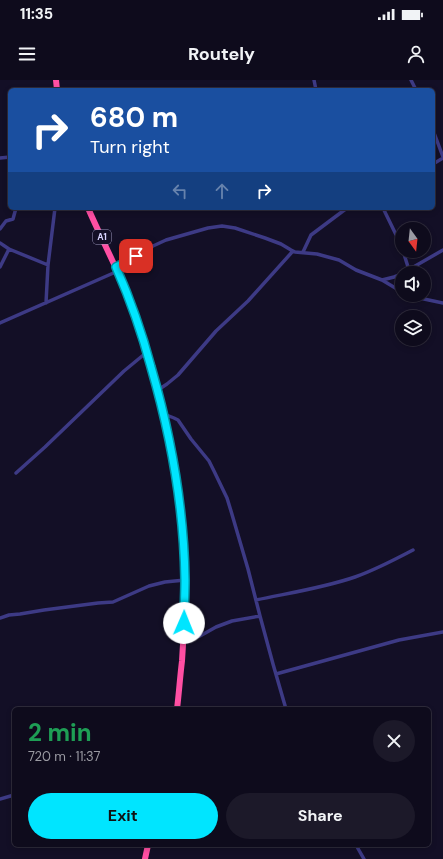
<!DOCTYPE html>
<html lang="en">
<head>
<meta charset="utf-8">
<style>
  body { margin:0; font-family:"DM Sans",sans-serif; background:#1c1929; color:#f1f3f6; height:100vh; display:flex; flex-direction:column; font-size:15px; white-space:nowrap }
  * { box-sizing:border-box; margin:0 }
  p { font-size:13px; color:#9b9ba3 }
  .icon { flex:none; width:22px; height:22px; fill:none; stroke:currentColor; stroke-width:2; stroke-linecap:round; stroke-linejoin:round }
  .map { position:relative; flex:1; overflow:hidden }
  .sheet { position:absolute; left:12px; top:627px; width:419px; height:140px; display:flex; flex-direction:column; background:#0e0b1c; border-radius:6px; box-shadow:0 2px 6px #0003,0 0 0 1px #2e2b3b }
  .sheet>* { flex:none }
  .hud { position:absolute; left:8px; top:8px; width:427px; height:122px; border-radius:6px; box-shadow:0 2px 6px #0003,0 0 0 1px #2e2b3b; background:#1a4fa0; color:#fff; overflow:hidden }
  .needle { width:26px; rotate:165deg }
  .buttons { position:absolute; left:395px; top:142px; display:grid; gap:8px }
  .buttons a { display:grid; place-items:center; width:36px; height:36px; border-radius:50%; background:#0e0b1c; box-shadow:0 2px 6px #0003,0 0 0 1px #2e2b3b; font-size:20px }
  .pin { position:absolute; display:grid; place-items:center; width:34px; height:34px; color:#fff; margin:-17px; border-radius:8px; box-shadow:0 2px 6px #0006 }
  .me { position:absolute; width:44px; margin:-22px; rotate:1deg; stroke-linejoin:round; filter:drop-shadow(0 0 3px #0008) }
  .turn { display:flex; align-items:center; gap:14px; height:84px; padding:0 16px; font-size:18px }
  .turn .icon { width:52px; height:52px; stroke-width:2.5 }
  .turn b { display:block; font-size:28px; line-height:34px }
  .lanes { display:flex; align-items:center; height:38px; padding:0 16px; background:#0003; justify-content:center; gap:20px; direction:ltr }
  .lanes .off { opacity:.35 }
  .round { display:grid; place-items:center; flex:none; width:42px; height:42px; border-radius:21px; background:#1c1929 }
  .overview { display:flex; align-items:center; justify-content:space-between; height:68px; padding:0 16px }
  h1 { font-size:24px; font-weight:700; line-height:30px; color:#1e9e55 }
  .action { display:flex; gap:8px; margin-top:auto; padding:8px 16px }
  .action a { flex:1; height:46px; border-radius:24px; background:#00e5ff; color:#111; font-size:16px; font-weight:700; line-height:46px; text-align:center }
  .action a+a { background:#1c1929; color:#f1f3f6 }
  .status { display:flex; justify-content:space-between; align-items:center; height:28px; padding:0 20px; background:#0e0b1c; direction:ltr }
  .status svg { height:11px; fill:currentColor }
  header { display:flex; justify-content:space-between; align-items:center; height:52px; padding:0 16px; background:#0e0b1c; font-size:18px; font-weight:700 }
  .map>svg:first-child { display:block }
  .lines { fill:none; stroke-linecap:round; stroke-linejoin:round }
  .street { stroke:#3d3a85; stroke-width:3.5 }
  .highway { stroke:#ff4fa3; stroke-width:6 }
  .route-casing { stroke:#0095a6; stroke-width:10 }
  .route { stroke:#00e5ff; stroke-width:7 }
  .labels { text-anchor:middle; stroke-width:4; stroke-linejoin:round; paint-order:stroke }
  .shield { fill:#130f26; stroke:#9e99be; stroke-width:1 }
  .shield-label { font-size:9px; font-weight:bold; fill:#d9d4ff }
</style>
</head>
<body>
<div class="status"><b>11:35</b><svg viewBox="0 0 49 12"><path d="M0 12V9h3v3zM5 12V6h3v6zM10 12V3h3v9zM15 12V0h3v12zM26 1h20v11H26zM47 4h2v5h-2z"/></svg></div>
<header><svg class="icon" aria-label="menu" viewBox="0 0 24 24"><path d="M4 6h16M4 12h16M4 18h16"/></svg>Routely<svg class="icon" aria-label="person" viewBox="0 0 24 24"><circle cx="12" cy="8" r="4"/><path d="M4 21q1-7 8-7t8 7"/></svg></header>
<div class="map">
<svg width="443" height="779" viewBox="0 0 443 779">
  <rect width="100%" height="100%" fill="#130f26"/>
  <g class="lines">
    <!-- street -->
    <path class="street" d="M314 0 316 10
      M411 0 416 10
      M433 50 443 77
      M0 78 10 77
      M433 84 443 78
      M383 128 402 167
      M0 149 6 141 13 139 16 128
      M0 163 9 169 0 187
      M9 169 48 185
      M403 171 409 190
      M303 172 311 155 347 128
      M116 187 128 181 153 166 166 160 208 148 222 146 235 148 265 158 281 164 291 170 295 172 317 174 339 180 356 190 382 200 402 212
      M403 193 443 170
      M382 200 394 197 402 194
      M409 215 424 219 443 223
      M46 223 48 185 55 128
      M0 243 118 191
      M158 310 167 304 178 295 216 251 248 221 293 171
      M164 334 174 338 178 340 191 359 209 381 214 391 227 418 231 431 248 489 260 536
      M16 393 45 367 124 291 147 272
      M256 520C289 513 323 508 355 497 375 490 394 480 413 470
      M0 538 9 535 20 534 44 530 98 523 113 522 149 506 165 502 185 500
      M184 556 194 557 200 556 216 547 232 541 260 536 273 584 286 629
      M276 594 399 560 443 552
      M0 719 14 715
      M356 765 364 779"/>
    <!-- highway -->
    <path class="highway" d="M56 0 57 10
      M88 128C101 158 116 186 128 216 172 332 192 457 182 581 180 597 179 613 177 629
      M145 779 148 765"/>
  </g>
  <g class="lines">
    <!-- route casing -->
    <g class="route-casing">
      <path id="route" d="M136 176 128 181 116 187C130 219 142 253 151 287 171 356 184 428 185 500 185 514 184 529 184 543"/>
    </g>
    <!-- route -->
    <use href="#route" class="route"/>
  </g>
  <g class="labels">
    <!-- shield labels -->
    <rect class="shield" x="93" y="150" width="18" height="14" rx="3"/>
    <g class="shield-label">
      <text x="102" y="160">A1</text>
    </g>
  </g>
</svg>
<div class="buttons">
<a><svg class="needle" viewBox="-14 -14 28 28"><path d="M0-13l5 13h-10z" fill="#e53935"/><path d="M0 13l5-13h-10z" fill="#9b9ba3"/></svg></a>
<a><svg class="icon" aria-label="sound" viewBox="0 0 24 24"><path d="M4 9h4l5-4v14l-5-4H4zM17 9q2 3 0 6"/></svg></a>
<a><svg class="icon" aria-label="layers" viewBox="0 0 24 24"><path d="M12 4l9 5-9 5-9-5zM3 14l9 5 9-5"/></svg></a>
</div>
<div class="pin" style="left:136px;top:176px;background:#d93025"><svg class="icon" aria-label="arrive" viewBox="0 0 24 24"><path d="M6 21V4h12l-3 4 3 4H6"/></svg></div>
<svg class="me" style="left:184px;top:543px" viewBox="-20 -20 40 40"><circle r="19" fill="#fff"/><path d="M0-13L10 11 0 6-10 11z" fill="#00e5ff"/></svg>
<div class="hud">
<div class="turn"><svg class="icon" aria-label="right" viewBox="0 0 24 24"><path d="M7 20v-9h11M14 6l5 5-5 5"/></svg><div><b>680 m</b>Turn right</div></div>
<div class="lanes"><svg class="icon off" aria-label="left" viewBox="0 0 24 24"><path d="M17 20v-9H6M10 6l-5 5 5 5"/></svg><svg class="icon off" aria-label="ahead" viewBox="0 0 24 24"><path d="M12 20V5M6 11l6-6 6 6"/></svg><svg class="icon" aria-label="right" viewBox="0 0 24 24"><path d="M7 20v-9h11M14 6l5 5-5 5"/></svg></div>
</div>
<section class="sheet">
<div class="overview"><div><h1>2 min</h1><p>720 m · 11:37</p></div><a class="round"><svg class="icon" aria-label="close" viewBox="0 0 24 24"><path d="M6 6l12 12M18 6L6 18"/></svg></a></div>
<div class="action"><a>Exit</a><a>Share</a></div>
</section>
</div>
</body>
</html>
